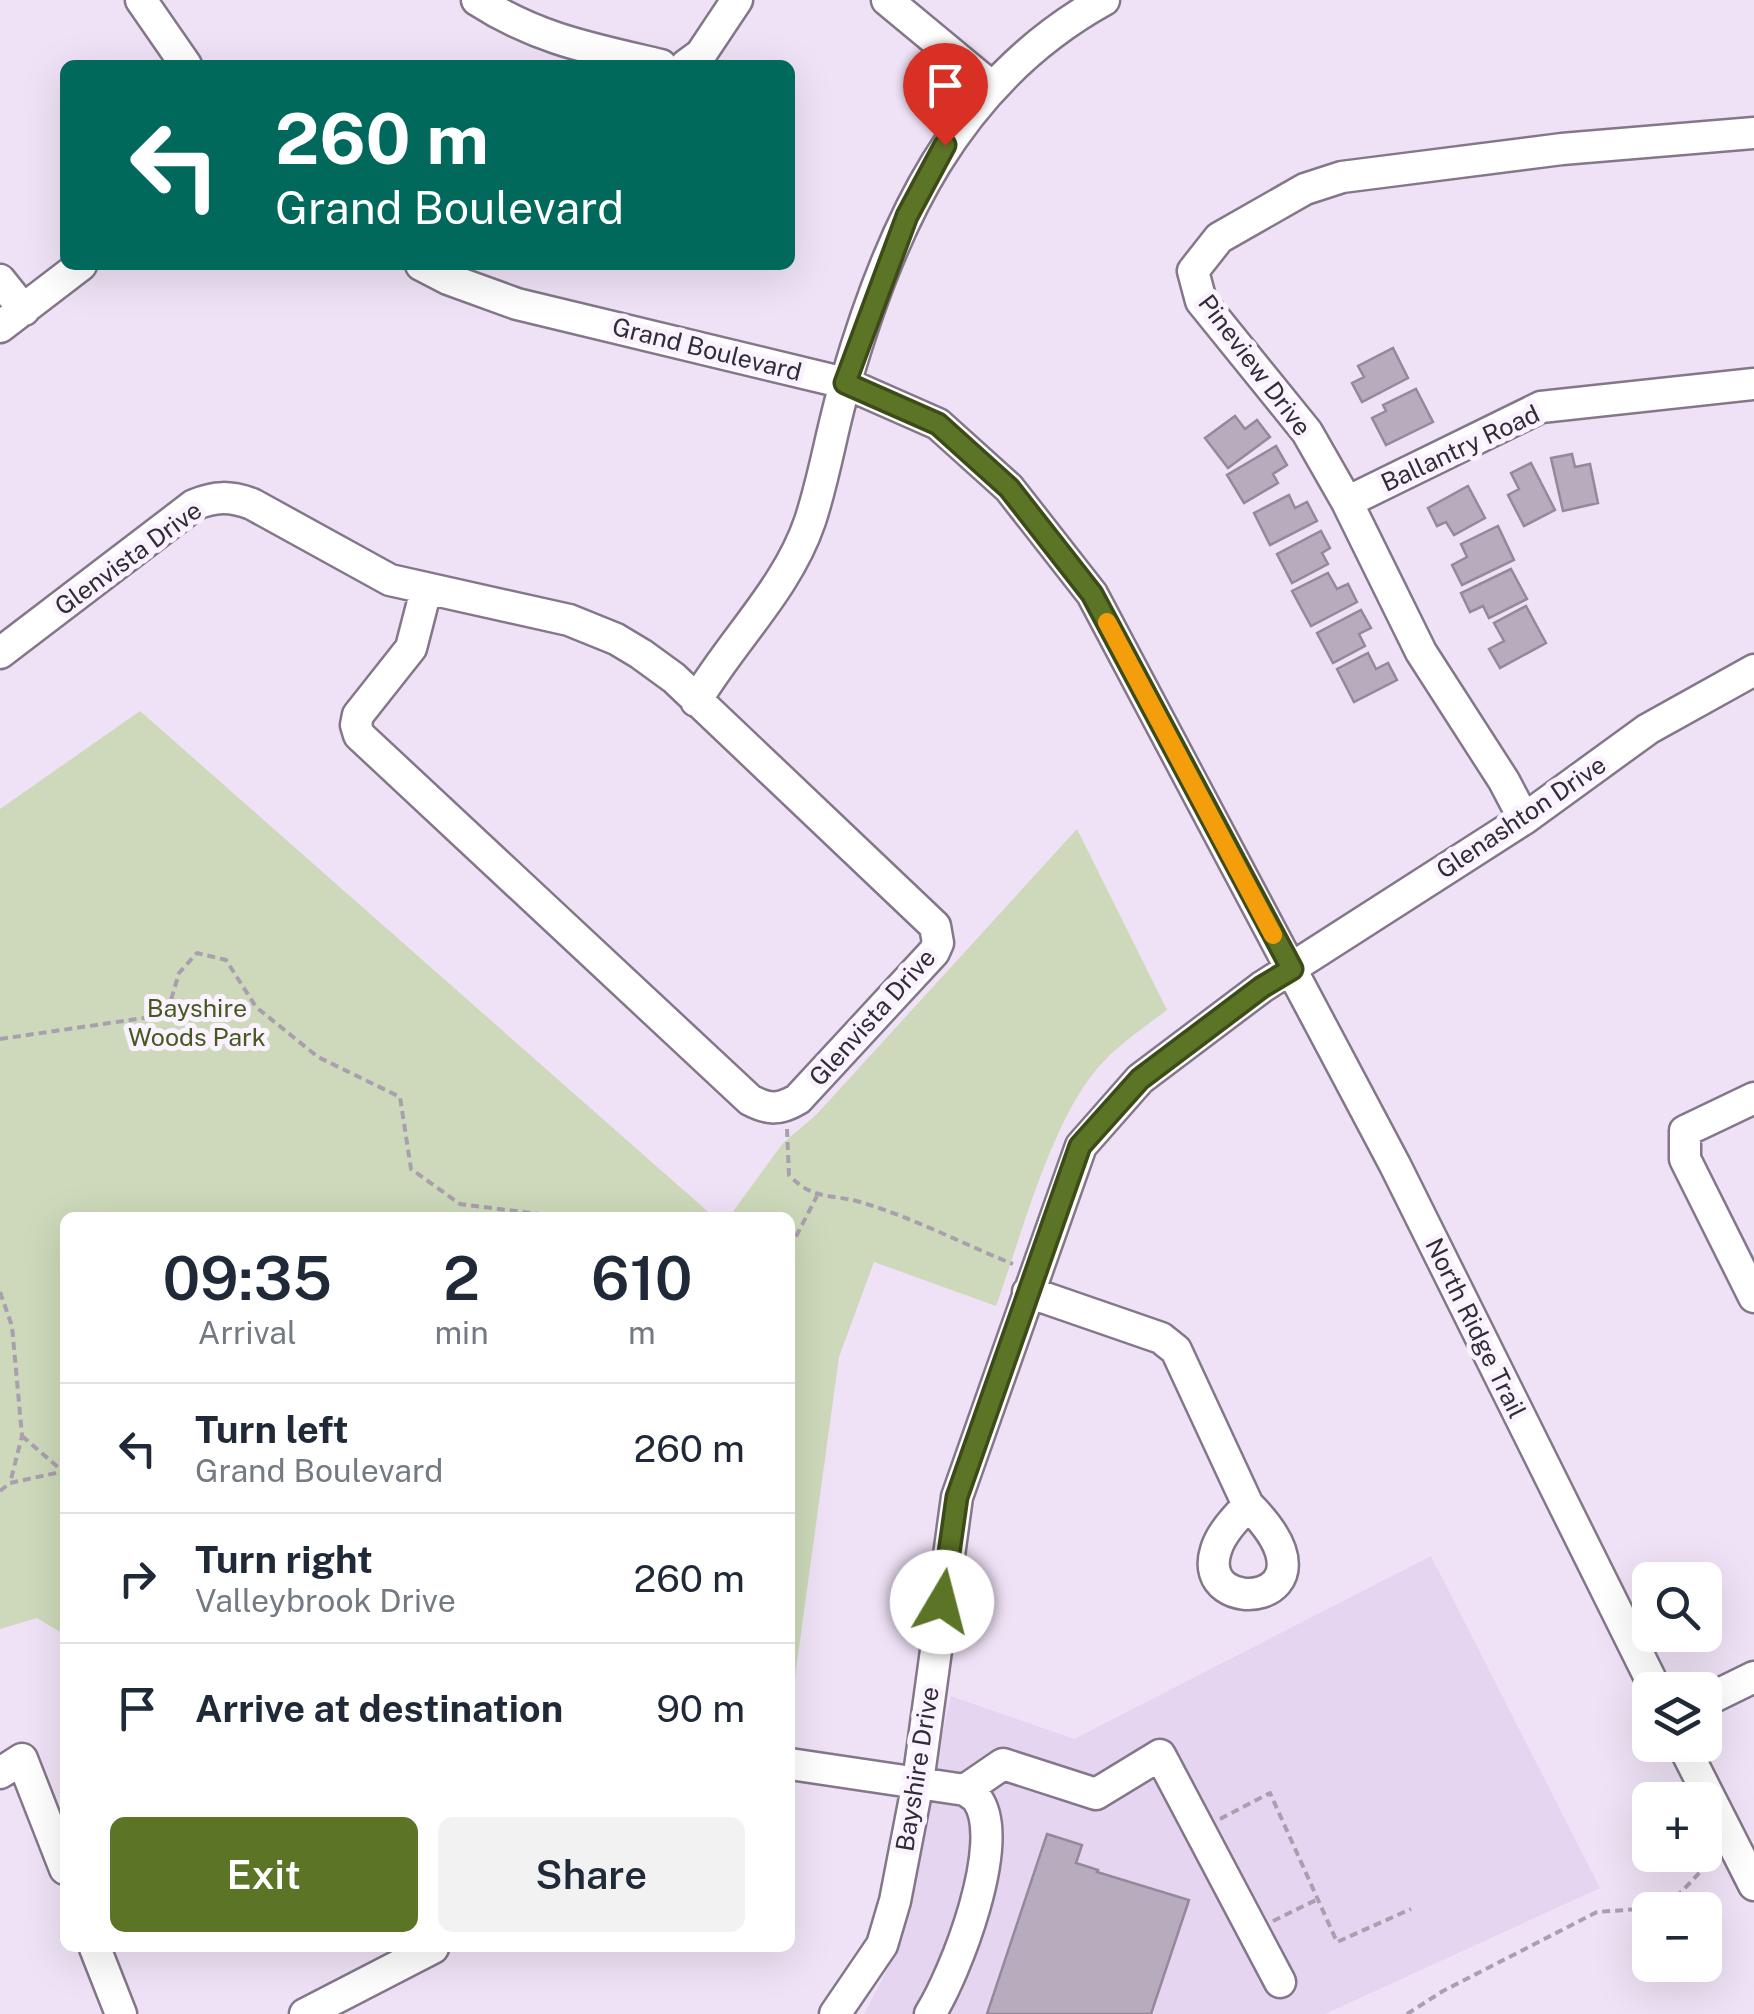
<!DOCTYPE html>
<html lang="en">
<head>
<meta charset="utf-8">
<style>
  body { margin:0; font-family:"Public Sans",sans-serif; background:#f2f2f3; color:#1f2937; height:100vh; display:flex; flex-direction:column; font-size:38px; white-space:nowrap }
  * { box-sizing:border-box; margin:0 }
  p { font-size:32px; color:#747a83 }
  .icon { flex:none; width:55px; height:55px; fill:none; stroke:currentColor; stroke-width:2; stroke-linecap:round; stroke-linejoin:round }
  .map { position:relative; flex:1; overflow:hidden }
  .sheet { position:absolute; left:60px; top:1212px; width:735px; height:740px; display:flex; flex-direction:column; background:#fff; border-radius:15px; box-shadow:0 10px 40px #0002 }
  .sheet>* { flex:none }
  .guide { position:absolute; left:60px; top:60px; width:735px; height:210px; border-radius:15px; box-shadow:0 10px 40px #0002; background:#00695c; color:#fff; overflow:hidden }
  .fabs { position:absolute; left:1632px; top:1562px; display:grid; gap:20px }
  .fabs a { display:grid; place-items:center; width:90px; height:90px; border-radius:15px; background:#fff; box-shadow:0 10px 40px #0002; font-size:50px }
  .pin { position:absolute; display:grid; place-items:center; width:85px; height:85px; color:#fff; margin:-102px -42px; border-radius:50% 50% 50% 0; rotate:-45deg; box-shadow:0 0 10px #0007 }
  .pin .icon { rotate:45deg }
  .me { position:absolute; width:110px; margin:-55px; rotate:8deg; stroke-linejoin:round; filter:drop-shadow(0 0 8px #0008) }
  .turn { display:flex; align-items:center; gap:35px; height:210px; padding:0 50px; font-size:45px }
  .turn .icon { width:130px; height:130px; stroke-width:2.5 }
  .turn b { display:block; font-size:70px; line-height:85px }
  .eta { display:flex; justify-content:space-evenly; align-items:center; height:170px; text-align:center }
  .eta b { font-size:60px; font-weight:600; line-height:70px }
  .cta { display:flex; gap:20px; margin-top:auto; padding:20px 50px }
  .cta a { flex:1; height:115px; border-radius:15px; background:#5c7425; color:#fff; font-size:40px; font-weight:600; line-height:115px; text-align:center }
  .cta a+a { background:#f2f2f3; color:#1f2937 }
  ul { padding:0; list-style:none }
  li { display:flex; align-items:center; gap:30px; height:130px; padding:0 50px; border-top:2px solid #e0e1e3 }
  li div { flex:1 }
  li b { display:block; font-size:38px }
  li em { font-style:normal }
  .map>svg:first-child { display:block }
  .built { fill:#e6d5f0 }
  .green { fill:#cdd9ba }
  .building { fill:#b7abbe; stroke:#94889a; stroke-width:2.5 }
  .lines { fill:none; stroke-linecap:round; stroke-linejoin:round }
  .minor-casing { stroke:#837789; stroke-width:35 }
  .path { stroke:#a99fae; stroke-width:4; stroke-dasharray:8 5; stroke-linecap:butt }
  .minor { stroke:#fff; stroke-width:30 }
  .route-casing { stroke:#3c4b18; stroke-width:25 }
  .route { stroke:#5c7425; stroke-width:18 }
  .slow { stroke:#f59e0b; stroke-width:18 }
  .labels { text-anchor:middle; stroke-width:10; stroke-linejoin:round; paint-order:stroke }
  .street-label { font-size:25px; fill:#322d35; stroke:#faf2fe }
  .park-label { font-size:25px; fill:#47591f; stroke:#faf2fe }
</style>
</head>
<body>
<div class="map">
<svg width="1754" height="2014" viewBox="0 0 1754 2014">
  <rect width="100%" height="100%" fill="#efe2f6"/>
  <!-- built -->
  <path class="built" d="M1431 1556 1600 1888 1325 2014H864L890 1964 951 1696 1074 1739Z"/>
  <!-- green -->
  <path class="green" d="M140 711 714 1217 65 1218V1635L37 1618 0 1629V809Z
    M1077 829 1167 1010C1142 1029 1116 1046 1096 1070 1050 1125 1021 1237 996 1306L874 1262 839 1357 790 1713V1218L729 1217 783 1143 816 1115Z"/>
  <!-- building -->
  <path class="building" d="M1393 348 1408 378 1362 402 1352 383 1364 377 1358 366Z
    M1416 389 1433 422 1386 445 1372 418 1386 411 1383 405Z
    M1235 416 1245 429 1257 420 1270 437 1228 468 1205 438Z
    M1276 446 1287 465 1273 474 1278 483 1244 503 1227 475Z
    M1572 454 1575 467 1590 464 1598 503 1563 511 1551 458Z
    M1531 463 1555 510 1524 526 1508 495 1519 489 1511 473Z
    M1468 486 1485 518 1454 535 1446 522 1437 526 1428 508Z
    M1289 495 1295 508 1307 502 1317 521 1270 545 1254 513Z
    M1498 526 1514 560 1462 585 1452 565 1467 557 1461 544Z
    M1321 531 1330 548 1322 553 1328 564 1292 583 1277 554Z
    M1511 569 1527 599 1489 618 1483 606 1470 612 1461 593Z
    M1328 573 1337 589 1348 584 1357 602 1311 626 1292 591Z
    M1526 606 1546 643 1500 668 1489 649 1504 641 1494 623Z
    M1361 610 1371 628 1359 634 1365 646 1333 663 1317 633Z
    M1368 653 1376 669 1388 663 1397 680 1354 702 1337 669Z
    M1047 1834 1082 1845 1076 1863 1098 1870 1097 1872 1189 1900 1151 2014H987Z"/>
  <g class="lines">
    <!-- minor casing -->
    <g class="minor-casing">
      <path id="minor" d="M141 0 186 65
        M477 0C537 39 593 49 661 65
        M887 0 992 87
        M686 65 701 54 737 0
        M421 265 448 279 517 304 845 383 938 424 1009 488 1092 594 1395 1165 1656 1690
        M0 280 24 310
        M0 327 81 265
        M1347 502 1541 407 1754 384
        M0 653 194 505C215 496 230 496 252 504L390 580 569 620 616 639 641 654 674 678 935 926 938 943 934 952 798 1099C780 1110 769 1110 750 1100L359 735 356 725 358 715 411 648 426 590
        M696 701C732 640 787 589 810 521 825 476 832 427 846 381 891 225 956 82 1104 0
        M1524 819 1504 781 1421 652 1347 502 1307 432 1201 301 1193 271 1219 238 1305 189 1342 177 1562 149 1754 133
        M1754 1098 1685 1131V1159L1754 1297
        M1028 1292 1161 1338 1176 1350 1248 1505
        M1248 1505C1350 1606 1193 1621 1216 1550 1221 1533 1236 1518 1248 1505Z
        M1705 1701 1754 1677
        M1683 1745 1754 1885
        M790 1764 965 1790C969 1793 974 1795 977 1799 1008 1840 955 1975 930 2014
        M0 1773 22 1759 65 1869
        M965 1790 1003 1764 1096 1794 1160 1755 1280 1982
        M95 1948 121 2014
        M305 2014 433 1948
        M835 2014 882 1945 895 1901 918 1782 957 1497 1081 1146 1140 1079 1262 987 1524 819 1648 729 1754 670"/>
    </g>
    <!-- path -->
    <path class="path" d="M0 1039 144 1018 168 1010 179 973 197 953 226 960 256 1007 318 1057 400 1097 411 1169 460 1204 571 1218
      M787 1129 789 1175C814 1201 828 1193 860 1202 912 1217 963 1244 1013 1264
      M790 1248 817 1196
      M0 1292 12 1326 22 1436 10 1483
      M22 1436 60 1469
      M0 1491 10 1483 65 1471
      M1220 1819 1270 1793 1337 1942 1411 1909
      M1273 1921 1318 1899
      M1407 2014 1443 1991 1597 1912 1667 1907 1701 1871 1717 1863"/>
    <!-- minor -->
    <use href="#minor" class="minor"/>
  </g>
  <g class="lines">
    <!-- route casing -->
    <g class="route-casing">
      <path id="route" d="M942 1602 957 1497 1080 1146 1140 1079 1262 987 1292 969 1092 594 1009 488 938 424 845 383 907 216 945 145"/>
    </g>
    <!-- route -->
    <use href="#route" class="route"/>
    <!-- slow -->
    <path class="slow" d="M1107 622 1273 935"/>
  </g>
  <g class="labels">
    <!-- street labels -->
    <g class="street-label">
      <text transform="translate(707 349) rotate(14)" y="9">Grand Boulevard</text>
      <text transform="translate(1255 365) rotate(53)" y="9">Pineview Drive</text>
      <text transform="translate(1460 448) rotate(-25)" y="9">Ballantry Road</text>
      <text transform="translate(128 558) rotate(-36)" y="9">Glenvista Drive</text>
      <text transform="translate(1521 817) rotate(-34)" y="9">Glenashton Drive</text>
      <text transform="translate(872 1017) rotate(-48)" y="9">Glenvista Drive</text>
      <text transform="translate(1476 1328) rotate(64)" y="9">North Ridge Trail</text>
      <text transform="translate(917 1769) rotate(-81)" y="9">Bayshire Drive</text>
    </g>
    <!-- park labels -->
    <g class="park-label">
      <text x="197" y="1017">Bayshire<tspan x="197" dy="29">Woods Park</tspan></text>
    </g>
  </g>
</svg>
<div class="fabs">
<a><svg class="icon" aria-label="search" viewBox="0 0 24 24"><circle cx="10" cy="10" r="6"/><path d="M15 15l6 6"/></svg></a>
<a><svg class="icon" aria-label="layers" viewBox="0 0 24 24"><path d="M12 4l9 5-9 5-9-5zM3 14l9 5 9-5"/></svg></a>
<a>+</a>
<a>−</a>
</div>
<div class="pin" style="left:945px;top:145px;background:#d93025"><svg class="icon" aria-label="arrive" viewBox="0 0 24 24"><path d="M6 21V4h12l-3 4 3 4H6"/></svg></div>
<svg class="me" style="left:942px;top:1602px" viewBox="-20 -20 40 40"><circle r="19" fill="#fff"/><path d="M0-13L10 11 0 6-10 11z" fill="#5c7425"/></svg>
<div class="guide">
<div class="turn"><svg class="icon" aria-label="left" viewBox="0 0 24 24"><path d="M17 20v-9H6M10 6l-5 5 5 5"/></svg><div><b>260 m</b>Grand Boulevard</div></div>
</div>
<section class="sheet">
<div class="eta">
<div><b>09:35</b><p>Arrival</p></div>
<div><b>2</b><p>min</p></div>
<div><b>610</b><p>m</p></div>
</div>
<ul>
<li><svg class="icon" aria-label="left" viewBox="0 0 24 24"><path d="M17 20v-9H6M10 6l-5 5 5 5"/></svg><div><b>Turn left</b><p>Grand Boulevard</p></div><em>260 m</em></li>
<li><svg class="icon" aria-label="right" viewBox="0 0 24 24"><path d="M7 20v-9h11M14 6l5 5-5 5"/></svg><div><b>Turn right</b><p>Valleybrook Drive</p></div><em>260 m</em></li>
<li><svg class="icon" aria-label="arrive" viewBox="0 0 24 24"><path d="M6 21V4h12l-3 4 3 4H6"/></svg><div><b>Arrive at destination</b></div><em>90 m</em></li>
</ul>
<div class="cta"><a>Exit</a><a>Share</a></div>
</section>
</div>
</body>
</html>
